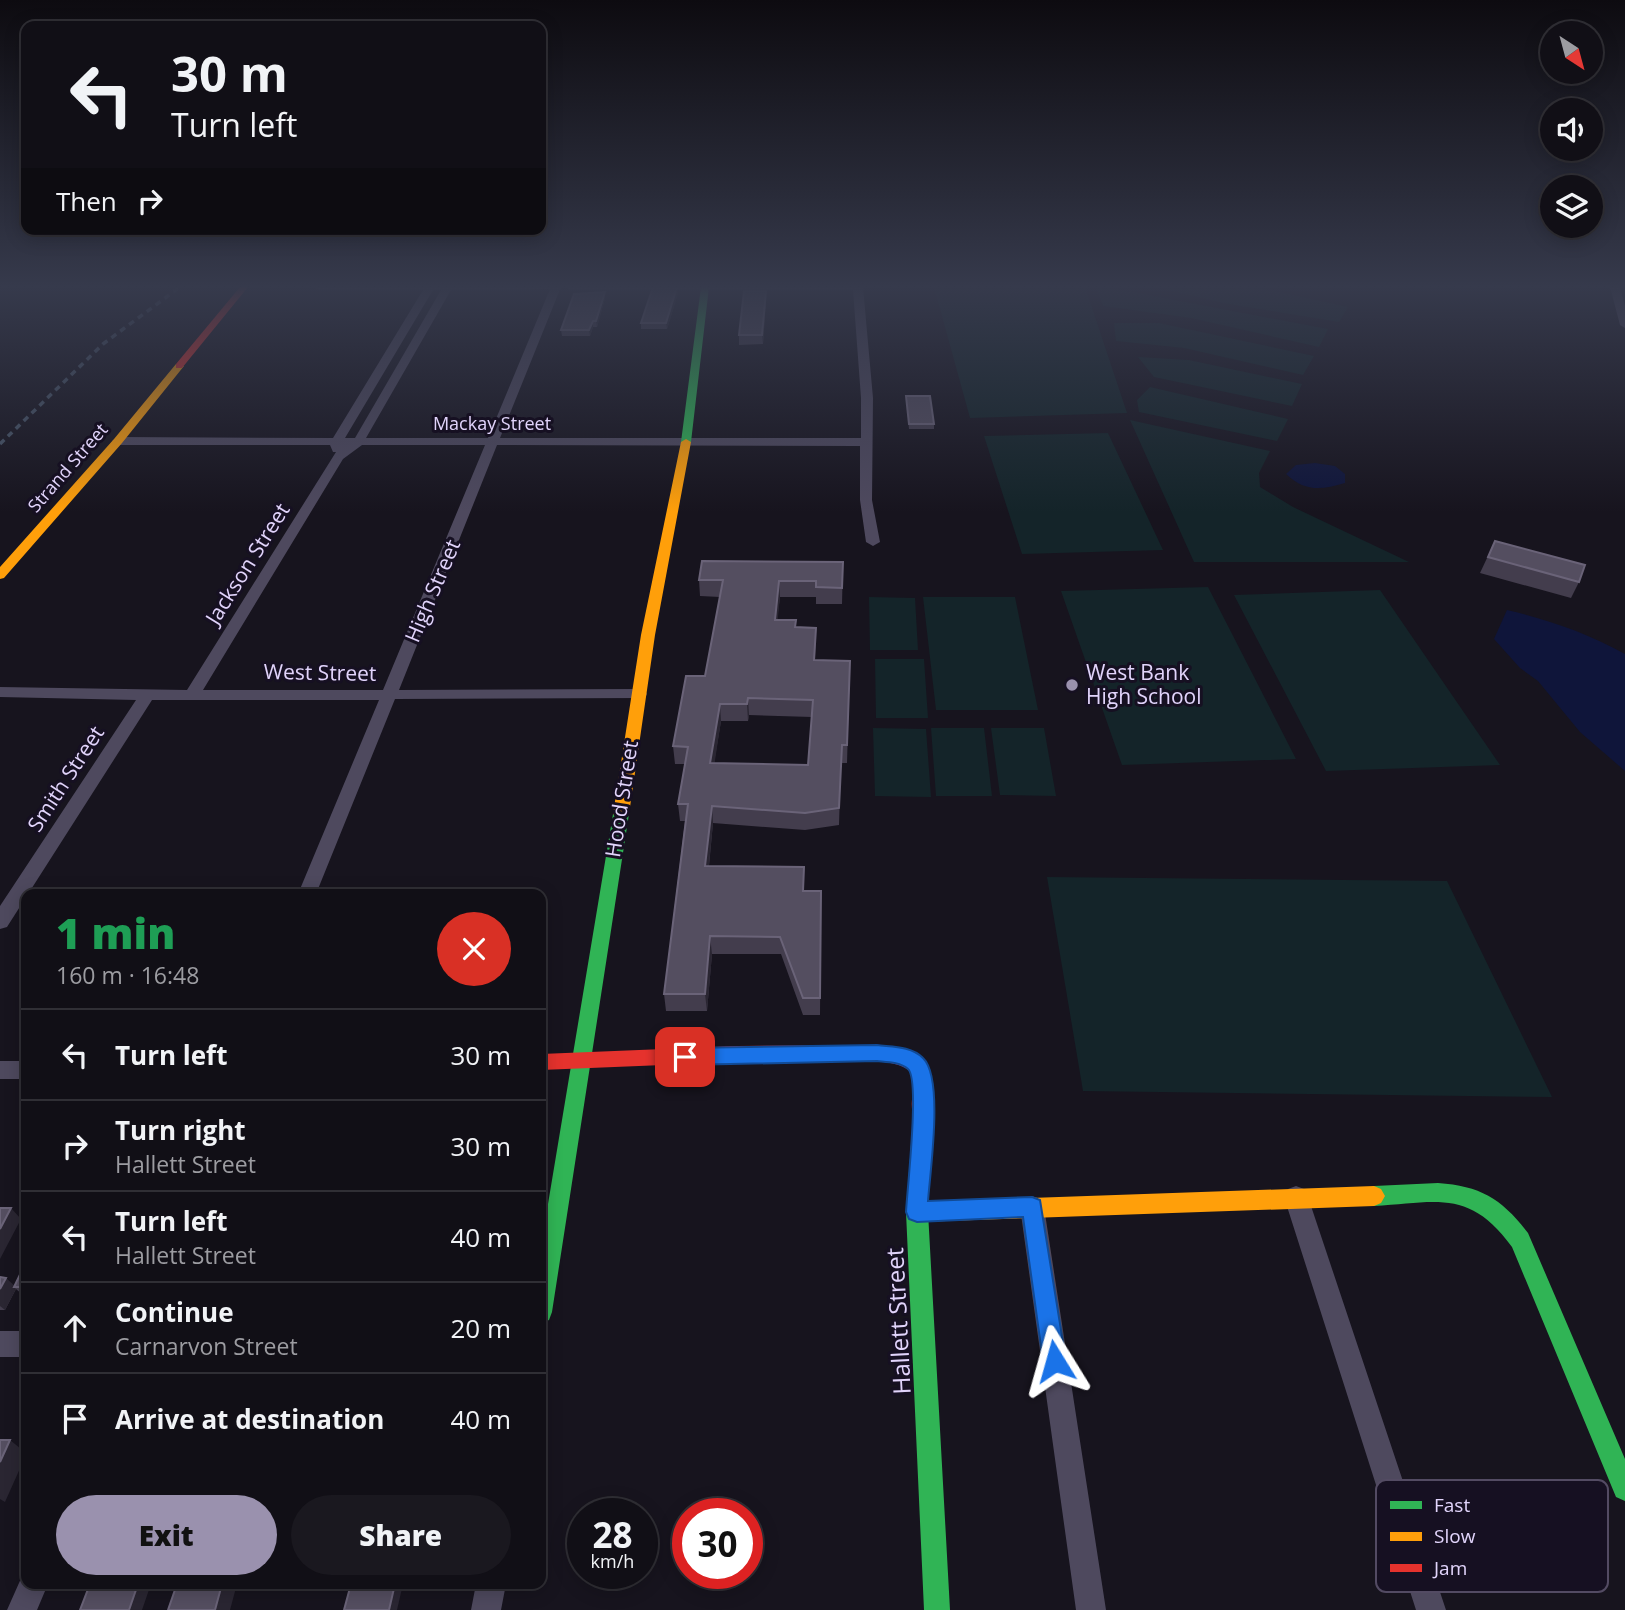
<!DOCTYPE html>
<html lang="en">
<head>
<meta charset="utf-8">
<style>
  body { margin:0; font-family:"Open Sans",sans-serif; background:#1a181f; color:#f1f3f6; height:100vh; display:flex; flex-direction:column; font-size:26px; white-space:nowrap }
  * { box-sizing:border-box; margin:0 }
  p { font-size:23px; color:#9c9ca1 }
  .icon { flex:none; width:38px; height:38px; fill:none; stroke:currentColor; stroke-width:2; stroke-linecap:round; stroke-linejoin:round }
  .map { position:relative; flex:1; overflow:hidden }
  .details { position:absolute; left:21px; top:889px; width:525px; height:700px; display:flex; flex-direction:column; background:#110f16; border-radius:14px; box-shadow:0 4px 18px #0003,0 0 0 2px #302f35 }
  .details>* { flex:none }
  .hud { position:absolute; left:21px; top:21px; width:525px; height:214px; border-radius:14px; box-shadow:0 4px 18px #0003,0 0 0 2px #302f35; background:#110f16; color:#f1f3f6; overflow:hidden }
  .needle { width:46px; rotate:144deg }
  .buttons { position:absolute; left:1540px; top:21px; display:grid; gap:14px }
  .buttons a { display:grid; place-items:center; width:63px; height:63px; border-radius:50%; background:#110f16; box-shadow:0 4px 18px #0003,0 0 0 2px #302f35; font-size:35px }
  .speed { position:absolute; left:567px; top:1498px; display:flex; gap:14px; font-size:35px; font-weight:700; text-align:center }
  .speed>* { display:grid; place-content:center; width:91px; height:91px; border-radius:50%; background:#110f16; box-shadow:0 4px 18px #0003,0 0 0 2px #302f35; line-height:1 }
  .speed small { font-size:18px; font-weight:400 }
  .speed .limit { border:10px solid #d22; background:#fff; color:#111 }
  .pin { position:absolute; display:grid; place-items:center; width:60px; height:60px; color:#fff; margin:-30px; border-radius:14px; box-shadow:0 4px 10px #0006 }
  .me { position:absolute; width:77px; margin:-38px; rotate:352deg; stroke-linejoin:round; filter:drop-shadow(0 0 5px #0008) }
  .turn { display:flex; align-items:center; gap:24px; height:147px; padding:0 35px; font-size:32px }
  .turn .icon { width:91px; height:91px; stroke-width:2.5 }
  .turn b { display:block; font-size:49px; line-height:60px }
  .then { display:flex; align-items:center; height:66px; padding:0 35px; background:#0003; gap:14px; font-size:26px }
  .round { display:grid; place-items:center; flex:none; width:74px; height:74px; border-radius:37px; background:#1a181f }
  .summary { display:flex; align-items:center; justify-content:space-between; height:119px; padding:0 35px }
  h1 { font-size:42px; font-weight:800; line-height:52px; color:#1e9e55 }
  .action { display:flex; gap:14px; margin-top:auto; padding:14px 35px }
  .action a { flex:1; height:80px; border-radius:42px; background:#9a91ae; color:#111; font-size:28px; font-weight:800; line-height:80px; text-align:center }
  .action a+a { background:#1a181f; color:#f1f3f6 }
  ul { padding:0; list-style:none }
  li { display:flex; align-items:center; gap:21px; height:91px; padding:0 35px; border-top:2px solid #302f35 }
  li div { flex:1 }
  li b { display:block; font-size:26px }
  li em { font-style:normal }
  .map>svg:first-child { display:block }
  .green { fill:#142429 }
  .water { fill:#0f153a }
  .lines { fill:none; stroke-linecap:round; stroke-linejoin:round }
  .street { fill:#4e495e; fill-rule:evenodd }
  .fast { fill:#30b455; fill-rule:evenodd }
  .slow { fill:#ff9f0a; fill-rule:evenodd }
  .jam { fill:#e5322d; fill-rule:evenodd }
  .rail { stroke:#485567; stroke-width:3.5; stroke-dasharray:6 5; stroke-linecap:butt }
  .wall { fill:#433d4d; fill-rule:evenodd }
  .shaded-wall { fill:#2a2632 }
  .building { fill:#544e60; stroke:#6a6378; stroke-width:2; fill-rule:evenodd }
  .route { fill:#1a73e8; stroke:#114b97; stroke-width:2 }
  .poi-dot { fill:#9a91ae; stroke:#161022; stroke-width:2.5 }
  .labels { text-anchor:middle; stroke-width:6; stroke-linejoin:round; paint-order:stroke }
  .far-street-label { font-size:18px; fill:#e1d4fb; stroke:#161022 }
  .street-label { font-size:21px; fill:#e1d4fb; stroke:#161022 }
  .poi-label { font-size:21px; fill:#e1d4fb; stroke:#161022; text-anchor:start }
  .near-street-label { font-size:24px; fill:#e1d4fb; stroke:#161022 }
  .key { fill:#161022; stroke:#534b63; stroke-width:2 }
  .key-label { font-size:19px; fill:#e1d4fb }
</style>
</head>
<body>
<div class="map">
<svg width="1625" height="1610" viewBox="0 0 1625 1610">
  <rect width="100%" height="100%" fill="#17141e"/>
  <!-- green -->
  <path class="green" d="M934 287H1085L1127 413 970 418Z
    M1096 287H1106L1328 329 1319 347 1191 318 1103 306Z
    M1156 287H1256L1348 307 1339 322 1223 303Z
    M1114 323H1159L1314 356 1303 375 1184 348 1116 341Z
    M1138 357 1189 360 1302 384 1292 406 1154 377Z
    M1150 387 1288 419 1277 441 1139 412 1137 400Z
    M1130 420 1270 451 1259 473 1260 487 1293 507 1409 562H1194Z
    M1108 433 1163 550 1022 554 984 436Z
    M1208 587 1296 759 1122 765 1061 591Z
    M1380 590 1500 765 1326 771 1234 595Z
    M869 597 915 598 918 650H870Z
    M923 597H1015L1038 710H936Z
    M875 659H924L928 718H876Z
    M873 728 926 729 931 797 875 796Z
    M931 728H984L992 796H936Z
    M991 728H1044L1056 796 1000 795Z
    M1047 877 1447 881 1552 1097 1083 1091Z"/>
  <!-- water -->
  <path class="water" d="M1315 463 1335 466 1345 474V483C1321 490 1305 492 1286 474L1296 465Z
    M1507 610C1549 620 1587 633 1625 654V771L1580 732 1538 681 1520 668 1494 639Z"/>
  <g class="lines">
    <!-- street -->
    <path class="street" d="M314 287H561L500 438H861V398L853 290H571L566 287H863L873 398 872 500 880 542 873 546 866 542 860 500V446L497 445 399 690 639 689 645 690 647 694 645 698 395 699 316 894H298L379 700H152L7 927 0 929V906L136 700 0 697V687L187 690 336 452H333L330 445H118L112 441 118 437 333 438 423 290H319ZM550 289 488 438H366L451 290ZM433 290H441L355 438H345ZM362 445H485L383 690H203L343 459Z
      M1610 287H1620L1625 306V328L1620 325Z
      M0 1061H26V1079H0Z
      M1296 1186 1304 1189 1308 1197 1446 1610H1416L1284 1197 1288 1189Z
      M1032 1196 1040 1199 1044 1207 1106 1610H1076L1020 1207 1024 1199Z
      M0 1331H26V1357H0Z
      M26 1572V1584H48L37 1610H7L23 1574Z
      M476 1584H506L501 1610H471Z"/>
    <!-- fast -->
    <path class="fast" d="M701 287H709L691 442 686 445 681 442Z
      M621 808 629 814 552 1312 549 1320 541 1323V1246L613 814Z
      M923 1108 930 1111 933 1117 928 1212 950 1610H924L906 1212 913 1117 916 1111Z
      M1438 1183C1481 1186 1502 1199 1528 1233L1625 1459V1501L1616 1497 1512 1247C1470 1189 1438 1202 1374 1206L1367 1203 1363 1196 1367 1189 1374 1186Z"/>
    <!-- slow -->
    <path class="slow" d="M176 364 184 366 122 443 4 578 0 579V567L114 439Z
      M686 439 691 442 655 635 629 814 621 820 613 814 641 635 681 442Z
      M1374 1186 1381 1189 1385 1196 1381 1203 1374 1206 917 1222 909 1219 906 1212 909 1205 917 1202Z"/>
    <!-- jam -->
    <path class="jam" d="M240 287H248L182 368H176V364Z
      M877 1045C913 1049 934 1055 933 1096 933 1105 934 1115 930 1123L923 1126 916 1123C900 1090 939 1068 877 1061L737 1062 541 1070V1054L737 1046Z"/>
    <!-- rail -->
    <path class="rail" d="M0 444 103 344 180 287"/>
  </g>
  <!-- wall -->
  <path class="wall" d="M677 287 678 293 667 329H641V323Z
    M605 298 597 327H593L590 336H562L561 330Z
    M766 300 763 344 739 345V335Z
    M906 396 934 424V429H909Z
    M1495 541 1579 582 1571 598 1480 573Z
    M843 562 842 604H816V597H780L777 620H796V627L816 628 815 660 850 661 847 763H841L839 825 805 830 713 823 709 866 804 891H821L820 1015H803L781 954H712L707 1011H666L664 994 685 821H680L678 804 685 764H675L673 746 705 676 720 597 700 596 699 580ZM749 715 812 717 808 765 714 763 721 721H748Z
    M26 1262V1296H24L16 1289 5 1310H0V1277L15 1286Z"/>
  <!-- shaded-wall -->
  <path class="shaded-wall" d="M677 287 678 293 667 329 666 323Z
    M766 291V300L763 344 762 335Z
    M605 292V298L597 327 596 321Z
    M593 321V327L590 336 589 330Z
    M779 581 780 597 776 637 775 620Z
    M748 698 749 715 748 721 747 704Z
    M720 704 721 721 712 780 710 763Z
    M712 806 713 823 707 884 705 866Z
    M710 936 712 954 707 1011 705 994Z
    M11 1208 21 1219 0 1259V1229Z
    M6 1278 16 1287H14L16 1289 5 1310 0 1306V1289Z
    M10 1440 26 1453V1455L5 1502 0 1499V1462Z
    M138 1584H151L142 1610H129Z
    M222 1584H237L230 1610H215Z
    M395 1584H403L397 1610H389Z"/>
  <!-- building -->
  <path class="building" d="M653 287H677L666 323H641Z
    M744 291H766L762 335H739Z
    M605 292 596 321H593L589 330H561L574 294Z
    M906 396H930L934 424H909Z
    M1495 541 1585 565 1579 582 1488 557Z
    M702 561 843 562 842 588 816 587V581H779L775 620H796L795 627 816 628 814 660 850 661 847 745H842L839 808 805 813 712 806 705 866 804 867 803 891H821L820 998H803L780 937 710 936 705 994H664L688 804H678L688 747 673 746 686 676H705L723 580H699ZM748 698 813 700 808 765 710 763 720 704H747Z
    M0 1208H11L0 1229Z
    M26 1262V1287H14Z
    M0 1277 6 1278 0 1289Z
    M0 1440H10L0 1462Z
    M90 1584H138L129 1610H80Z
    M177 1584H222L215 1610H168Z
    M351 1584H395L389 1610H344Z"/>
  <!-- sky -->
  <linearGradient id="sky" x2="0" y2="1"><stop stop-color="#0d0b10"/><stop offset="0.56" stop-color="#363a4c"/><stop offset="1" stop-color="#363a4c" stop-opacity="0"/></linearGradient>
  <rect width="1625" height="512" fill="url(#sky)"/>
  <!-- route -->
  <path class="route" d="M877 1045C892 1047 911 1046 923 1058 944 1078 930 1172 928 1201L1032 1197 1040 1200 1066 1361 1063 1369 1055 1373 1046 1369 1043 1361 1023 1217 917 1222 909 1219 906 1212C907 1191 920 1079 908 1069 900 1062 887 1062 877 1061L685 1065 679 1062 676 1057 679 1051 685 1048Z"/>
  <!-- markers -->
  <circle class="poi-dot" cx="1072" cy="685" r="7"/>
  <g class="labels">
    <!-- far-street labels -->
    <g class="far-street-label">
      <text x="492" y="430">Mackay Street</text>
      <text transform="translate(68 468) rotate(-49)" y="6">Strand Street</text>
    </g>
    <!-- street labels -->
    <g class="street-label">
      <text transform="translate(248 564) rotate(-58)" y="7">Jackson Street</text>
      <text transform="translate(433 591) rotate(-67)" y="7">High Street</text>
      <text transform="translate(320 673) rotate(1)" y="7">West Street</text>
      <text transform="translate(66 779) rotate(-57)" y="7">Smith Street</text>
      <text transform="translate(622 799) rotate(-81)" y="7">Hood Street</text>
    </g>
    <!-- poi labels -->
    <g class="poi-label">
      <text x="1086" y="680">West Bank<tspan x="1086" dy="24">High School</tspan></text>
    </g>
    <!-- near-street labels -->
    <g class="near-street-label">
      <text transform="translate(899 1321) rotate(-93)" y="8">Hallett Street</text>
    </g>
  </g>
  <!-- legend -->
  <rect x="1376" y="1480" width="232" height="112" rx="10" class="key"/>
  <rect x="1390" y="1501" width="32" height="8" fill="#30b455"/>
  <rect x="1390" y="1532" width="32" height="9" fill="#ff9f0a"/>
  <rect x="1390" y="1564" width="32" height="8" fill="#e5322d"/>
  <g class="key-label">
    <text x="1434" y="1512">Fast</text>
    <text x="1434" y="1543">Slow</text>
    <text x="1434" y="1575">Jam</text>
  </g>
</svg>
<div class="buttons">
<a><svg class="needle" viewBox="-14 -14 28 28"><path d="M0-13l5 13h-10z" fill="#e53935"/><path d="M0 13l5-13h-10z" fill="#9c9ca1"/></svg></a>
<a><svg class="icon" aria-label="sound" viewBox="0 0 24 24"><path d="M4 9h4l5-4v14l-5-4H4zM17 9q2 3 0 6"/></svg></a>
<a><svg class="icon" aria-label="layers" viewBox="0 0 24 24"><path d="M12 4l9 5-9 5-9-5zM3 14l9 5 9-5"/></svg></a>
</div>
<div class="speed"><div>28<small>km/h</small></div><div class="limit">30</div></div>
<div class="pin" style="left:685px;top:1057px;background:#d93025"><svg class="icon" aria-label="arrive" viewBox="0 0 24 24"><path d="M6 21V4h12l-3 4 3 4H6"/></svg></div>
<svg class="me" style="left:1055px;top:1361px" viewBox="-20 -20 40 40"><path d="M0-17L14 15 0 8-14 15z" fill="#1a73e8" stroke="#fff" stroke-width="4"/></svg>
<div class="hud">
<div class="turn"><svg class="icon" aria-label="left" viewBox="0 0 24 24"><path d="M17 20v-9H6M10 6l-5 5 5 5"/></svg><div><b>30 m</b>Turn left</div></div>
<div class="then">Then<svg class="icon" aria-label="right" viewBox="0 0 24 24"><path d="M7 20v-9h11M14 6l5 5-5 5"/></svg></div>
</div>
<section class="details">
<div class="summary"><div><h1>1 min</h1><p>160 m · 16:48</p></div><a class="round" style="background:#d93025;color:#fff"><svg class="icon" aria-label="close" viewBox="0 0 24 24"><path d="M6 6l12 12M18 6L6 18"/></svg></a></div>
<ul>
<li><svg class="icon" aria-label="left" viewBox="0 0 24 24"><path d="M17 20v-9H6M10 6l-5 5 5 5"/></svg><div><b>Turn left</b></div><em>30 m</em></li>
<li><svg class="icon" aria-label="right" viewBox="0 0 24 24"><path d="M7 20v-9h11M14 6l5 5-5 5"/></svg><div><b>Turn right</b><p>Hallett Street</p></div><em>30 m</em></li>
<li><svg class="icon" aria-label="left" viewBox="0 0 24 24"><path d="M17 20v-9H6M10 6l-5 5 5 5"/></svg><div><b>Turn left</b><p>Hallett Street</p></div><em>40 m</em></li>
<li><svg class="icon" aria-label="ahead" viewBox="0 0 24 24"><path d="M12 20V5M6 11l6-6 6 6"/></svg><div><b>Continue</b><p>Carnarvon Street</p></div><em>20 m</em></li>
<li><svg class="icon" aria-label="arrive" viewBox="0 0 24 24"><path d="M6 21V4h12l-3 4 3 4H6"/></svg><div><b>Arrive at destination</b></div><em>40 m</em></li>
</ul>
<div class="action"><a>Exit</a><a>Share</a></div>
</section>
</div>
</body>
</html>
